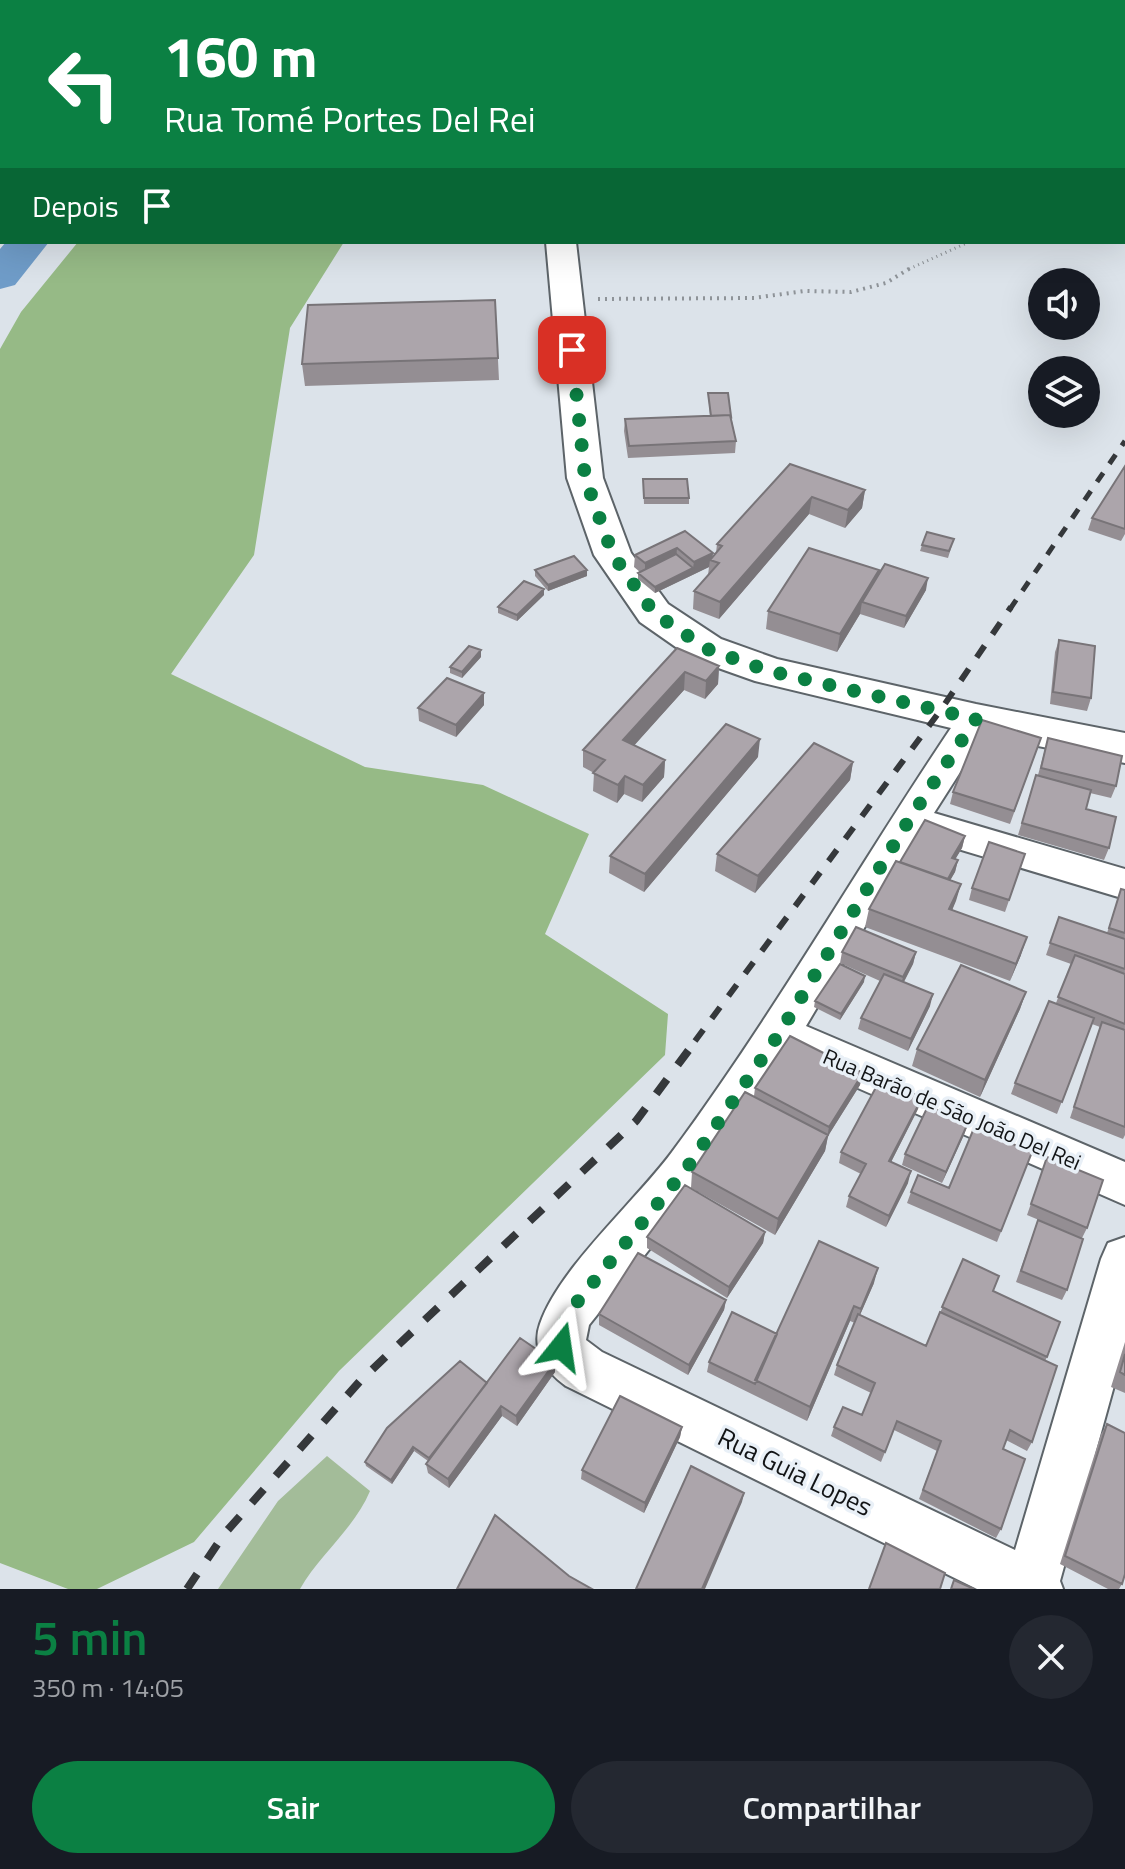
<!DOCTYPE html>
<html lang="pt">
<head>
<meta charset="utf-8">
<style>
  body { margin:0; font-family:"Titillium Web",sans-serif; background:#242831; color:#f1f3f6; height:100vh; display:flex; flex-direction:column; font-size:30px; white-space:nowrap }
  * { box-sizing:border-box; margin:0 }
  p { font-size:26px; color:#9ea1a6 }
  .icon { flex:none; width:44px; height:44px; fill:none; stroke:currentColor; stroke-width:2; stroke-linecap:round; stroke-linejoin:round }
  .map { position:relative; height:1589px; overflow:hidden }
  .details { display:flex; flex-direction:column; background:#171b24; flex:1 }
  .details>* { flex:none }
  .banner { position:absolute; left:0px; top:0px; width:1126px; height:244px; box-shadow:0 8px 32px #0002; background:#0b8043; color:#fff; overflow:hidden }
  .tools { position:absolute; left:1028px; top:268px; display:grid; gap:16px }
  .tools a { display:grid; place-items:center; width:72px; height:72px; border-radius:50%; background:#171b24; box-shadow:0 8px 32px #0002; font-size:40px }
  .pin { position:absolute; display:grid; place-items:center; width:68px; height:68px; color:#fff; margin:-34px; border-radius:16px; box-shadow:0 4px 12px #0006 }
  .me { position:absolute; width:88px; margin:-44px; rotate:15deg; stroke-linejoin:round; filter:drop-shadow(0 0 6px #0008) }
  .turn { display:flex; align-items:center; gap:28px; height:168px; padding:0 32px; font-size:36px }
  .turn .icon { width:104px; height:104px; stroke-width:2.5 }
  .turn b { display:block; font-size:56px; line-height:68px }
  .then { display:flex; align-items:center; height:76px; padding:0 32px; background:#0003; gap:16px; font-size:30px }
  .round { display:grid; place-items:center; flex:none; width:84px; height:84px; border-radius:42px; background:#242831 }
  .overview { display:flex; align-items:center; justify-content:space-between; height:136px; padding:0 32px }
  h1 { font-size:48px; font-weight:600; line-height:60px; color:#0b8043 }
  .button { display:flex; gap:16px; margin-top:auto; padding:16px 32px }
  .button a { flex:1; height:92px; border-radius:48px; background:#0b8043; color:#fff; font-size:32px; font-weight:600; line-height:92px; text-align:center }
  .button a+a { background:#242831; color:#f1f3f6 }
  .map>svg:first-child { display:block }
  .green { fill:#a3bc99 }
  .forest { fill:#96ba86 }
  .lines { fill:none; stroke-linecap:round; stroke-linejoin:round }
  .river { fill:#6f9cc8; fill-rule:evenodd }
  .minor-casing { stroke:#5d6469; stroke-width:4 }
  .secondary-casing { stroke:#5d6469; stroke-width:4 }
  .path-far1 { stroke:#8e9398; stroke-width:3; stroke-dasharray:1 4; stroke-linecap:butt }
  .path { stroke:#8e9398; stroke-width:4; stroke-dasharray:2 5; stroke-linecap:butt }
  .minor { fill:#fff; fill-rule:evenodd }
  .secondary { fill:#fff; fill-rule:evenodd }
  .rail-far2 { stroke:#35383b; stroke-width:5; stroke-dasharray:11 11; stroke-linecap:butt }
  .rail-far1 { stroke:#35383b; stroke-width:6; stroke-dasharray:14 14; stroke-linecap:butt }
  .rail { stroke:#35383b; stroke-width:8; stroke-dasharray:18 18; stroke-linecap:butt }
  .wall { fill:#948e93 }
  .shaded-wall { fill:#787478 }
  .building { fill:#aca5ab; stroke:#787478; stroke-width:2 }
  .route { stroke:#0b8043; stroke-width:14; stroke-dasharray:0 25.2 }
  .labels { text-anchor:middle; stroke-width:7; stroke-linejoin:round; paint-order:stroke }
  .street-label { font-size:22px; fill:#121416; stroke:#e9f0f7 }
  .near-street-label { font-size:26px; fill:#121416; stroke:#e9f0f7 }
</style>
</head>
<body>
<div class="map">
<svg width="1125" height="1589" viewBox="0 0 1125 1589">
  <rect width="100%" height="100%" fill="#dce3ea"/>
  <!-- green -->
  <path class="green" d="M327 1456 370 1491C354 1529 320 1554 300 1589H218L278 1501Z"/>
  <!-- forest -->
  <path class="forest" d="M78 242H344L290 328 254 555 171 674 365 767 483 785 589 834 545 934 668 1014 665 1055 339 1371 194 1542 97 1589H68L0 1563V349L21 312Z"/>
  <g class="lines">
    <!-- river -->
    <path class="river" d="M316 0H352L314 2Z
      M6 242H49L15 285 0 289V249Z"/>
    <!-- minor casing -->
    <g class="minor-casing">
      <path id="minor" d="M976 706 989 710 994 719 934 813 1125 869V899L918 837 806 1026 1125 1162V1205L787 1057 703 1182 589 1325 586 1340 602 1352 1015 1550 1101 1259 1108 1243 1125 1237V1346L1060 1581 1063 1589H977L566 1386C546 1372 531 1349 540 1324 559 1268 635 1202 672 1152 777 1010 864 856 963 710Z"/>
    </g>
    <!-- secondary casing -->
    <g class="secondary-casing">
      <path id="secondary" d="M385 0H414L415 2H386Z
        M546 242H576L603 478 631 553 668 604 721 639 777 659 976 704 1125 733V763L976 734 755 681 693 659 640 622 594 555 567 478Z"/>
    </g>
    <!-- path-far1 -->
    <path class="path-far1" d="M909 269 969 242"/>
    <!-- path -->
    <path class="path" d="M598 299 754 298 804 291 851 292 886 283 912 267"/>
    <!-- minor -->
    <use href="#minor" class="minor"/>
    <!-- secondary -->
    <use href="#secondary" class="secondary"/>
    <!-- rail-far2 -->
    <path class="rail-far2" d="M1010 609 1125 441"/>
    <!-- rail-far1 -->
    <path class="rail-far1" d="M695 1041 940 711 1011 607"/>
    <!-- rail -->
    <path class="rail" d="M187 1589 225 1533 361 1380 636 1121 697 1039"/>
  </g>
  <!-- wall -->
  <path class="wall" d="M495 300 499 380 305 386 302 364Z
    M708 393 731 416 736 441 735 453 628 458 624 431 625 419 710 416Z
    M790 464 865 490 862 508 845 528 809 514 719 619 693 609 694 591 708 575 709 567 655 593 638 579V573L640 572 634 567 635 555 685 531 713 553 712 557 716 553 717 544Z
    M1125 466V534L1121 541 1088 530 1092 518Z
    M643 479 689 498V504H644Z
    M922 545H952L948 558 920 551Z
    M535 570H587V576L548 591 535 576Z
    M879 570 878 576 926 590 904 628 860 614 837 652 766 629 768 611Z
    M544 595 517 621 498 613V607Z
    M1059 640 1091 698 1087 711 1050 704 1055 652Z
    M677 648 719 666 718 684 705 699 684 690 634 745 665 760 664 777 642 802 624 794 617 803 593 791 594 773 583 767V750Z
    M481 657 462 678 450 673V667Z
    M484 705 456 737 419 721 418 708Z
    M1041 738 1010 824 950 804 953 792Z
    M1048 738 1116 786 1111 798 1090 793 1086 809 1109 848 1104 860 1018 835 1036 775H1038Z
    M758 757 644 892 609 873 610 856Z
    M853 762 850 780 755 893 715 871 717 854Z
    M965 836 962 848 955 859 958 860 955 872 950 880 961 884 952 910 1021 955 1010 981 865 927 869 909 900 862Z
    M1025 854 1005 912 969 900 972 888Z
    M1121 889 1125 890V1135L1123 1139 1070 1118 1100 1027 1092 1024 1057 1114 1011 1094 1015 1083 1056 1003 1071 964 1046 955 1059 917 1107 933Z
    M842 952H916L913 964 904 982 930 1006 908 1051 858 1029 861 1018 880 981 840 963Z
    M864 982 840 1020 814 1007 815 1001Z
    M1026 992 1020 1009 980 1097 912 1066 917 1049Z
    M860 1085 828 1136 825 1151 775 1235 691 1188 692 1172 754 1096 755 1088Z
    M918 1109 891 1162 908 1183 886 1227 846 1207 849 1196 861 1174 839 1163 841 1152Z
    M968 1123 942 1183 902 1165 905 1154Z
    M1032 1152 997 1242 907 1203 911 1192 949 1188Z
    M1047 1157 1087 1228 1082 1238 1067 1290 1062 1300 1016 1282 1038 1220 1077 1236 1027 1215Z
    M765 1232 763 1243 727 1298 647 1248V1237Z
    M963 1259 993 1291 1047 1357 1045 1361 1032 1442 1027 1451 1006 1440 1003 1449 1001 1529 996 1538 919 1499 937 1451 894 1430 881 1462 831 1436 834 1427 862 1415 871 1393 834 1375 837 1365 855 1323 850 1321 807 1421 707 1372 709 1362 777 1334 874 1283 860 1315 926 1346Z
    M726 1300 724 1310 688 1375 599 1325V1314Z
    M1125 1342V1393L1111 1387Z
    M555 1372 517 1426 502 1416 449 1488 428 1473 426 1464 428 1461 414 1451 392 1484 366 1466 365 1462 487 1383Z
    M1107 1424 1122 1584 1119 1589H1108L1060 1564 1101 1434Z
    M682 1427 680 1437 644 1513 581 1479 582 1470Z"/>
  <!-- shaded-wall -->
  <path class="shaded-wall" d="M865 490 862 508 845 528 848 510Z
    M812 497 809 514 719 619 720 602Z
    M677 548 676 560 645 575V563Z
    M713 553 712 561 710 560 709 567 655 593V587L693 568 694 562Z
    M587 570V576L548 591V585Z
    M879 570 876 588 862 602 860 614 837 652 840 634Z
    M928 578 926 590 904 628 906 616Z
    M544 589V595L517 621V615Z
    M481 650V657L462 678V672Z
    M719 666 718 684 705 699 706 681Z
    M685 672 684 690 623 758V740Z
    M484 693V705L456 737V725Z
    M760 739 758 757 644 892 645 874Z
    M665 760 664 777 642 802 643 785Z
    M853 762 850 780 755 893 758 876Z
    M625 776 624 794 617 803 618 785Z
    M965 836 962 848 949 870 952 858Z
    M958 860 955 872 943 893 946 881Z
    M961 884 956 901 945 927 949 909Z
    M1027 937 1021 955 1010 981 1016 964Z
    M916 952 913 964 900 989 903 977Z
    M865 976 864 982 840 1020 841 1014Z
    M1026 992 1020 1009 980 1097 985 1080Z
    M933 994 930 1006 908 1051 911 1039Z
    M863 1073 860 1085 828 1136 825 1151 775 1235 778 1219 827 1138 829 1127Z
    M922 1098 918 1109 886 1172 889 1161Z
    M968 1123 964 1135 942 1183 946 1172Z
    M911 1171 908 1183 886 1227 889 1216Z
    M765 1232 763 1243 727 1298 729 1287Z
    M878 1268 874 1283 856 1324 861 1309Z
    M726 1300 724 1310 688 1375 689 1365Z
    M854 1306 850 1321 807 1421 810 1407Z
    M555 1362V1372L517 1426 516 1416Z
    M501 1406 502 1416 449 1488 448 1479Z
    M682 1427 680 1437 644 1513 645 1503Z
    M413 1447 414 1451 392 1484 391 1480Z
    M744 1493 742 1502 705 1589H702Z"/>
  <!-- building -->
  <path class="building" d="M545 0H624L626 2H536Z
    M495 300 498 358 302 364 308 305Z
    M708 393H728L731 416 730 415 711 416Z
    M730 415 736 441 629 446 625 419Z
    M790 464 865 490 848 510 812 497 720 602 694 591 719 563 710 560 722 546 717 544Z
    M1125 466V529L1092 518Z
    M643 479H687L689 498H644Z
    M685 531 713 553 694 562 677 548 645 563 635 555Z
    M927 532 954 539 949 551 922 545Z
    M809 548 879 570 840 634 768 611Z
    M676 554 693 568 655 587 638 573Z
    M574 556 587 570 548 585 535 570Z
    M885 564 928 578 906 616 862 602Z
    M524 581 544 589 517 615 498 607Z
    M1059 640 1095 646 1091 698 1053 692Z
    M469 646 481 650 462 672 450 667Z
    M677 648 719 666 706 681 685 672 623 740 665 760 643 785 625 776 618 785 593 773 605 760 583 750Z
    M447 678 484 693 456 725 418 708Z
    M982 720 1041 738 1014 811 953 792Z
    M726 724 760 739 645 874 610 856Z
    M1048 738 1122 756 1116 786 1041 768Z
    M814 743 853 762 758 876 717 854Z
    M1036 775 1091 790 1086 809 1116 817 1109 848 1022 823Z
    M925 820 965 836 952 858 958 860 948 879 900 862Z
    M989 842 1025 854 1009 900 972 888Z
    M896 861 961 884 949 909 1027 937 1016 964 869 909Z
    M1121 889 1125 890V933L1109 928Z
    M1059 917 1125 939V969L1050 943Z
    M856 927 916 952 903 977 842 952Z
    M1075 955 1125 974V1024L1058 997Z
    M840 964 865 976 841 1014 815 1001Z
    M961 965 1026 992 985 1080 917 1049Z
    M884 974 933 994 911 1039 861 1018Z
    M1049 1001 1094 1018 1062 1102 1015 1083Z
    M1102 1022 1125 1030V1127L1074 1107Z
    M790 1036 863 1073 829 1127 755 1088Z
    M881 1078 922 1098 889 1161 911 1171 889 1216 849 1196 866 1164 841 1152Z
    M745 1092 828 1135 778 1219 692 1172Z
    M928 1106 968 1123 946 1172 905 1154Z
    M974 1128 1032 1152 1001 1231 911 1192 918 1175 949 1188Z
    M1047 1157 1103 1180 1087 1228 1031 1204Z
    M685 1185 765 1232 729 1287 647 1237Z
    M1038 1220 1083 1239 1067 1290 1021 1271Z
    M819 1241 878 1268 861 1309 854 1306 810 1407 755 1380Z
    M638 1253 726 1300 689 1365 599 1314Z
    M963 1259 999 1276 993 1291 1060 1322 1047 1357 942 1307Z
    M732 1312 777 1334 755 1384 709 1362Z
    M940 1312 1057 1366 1032 1442 1010 1430 1003 1449 1025 1459 1001 1529 923 1490 941 1441 897 1421 885 1452 834 1427 843 1407 862 1415 875 1383 837 1365 858 1314 926 1346Z
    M520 1338 555 1362 516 1416 501 1406 448 1479 426 1464Z
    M1125 1354V1375L1120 1372Z
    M460 1361 487 1383 429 1458 413 1447 391 1480 365 1462 387 1428Z
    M620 1396 682 1427 645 1503 582 1470Z
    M1107 1424 1125 1433V1574L1122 1584 1065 1556Z
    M691 1466 744 1493 702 1589H636Z
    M495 1515 569 1576 592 1589H457Z
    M886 1543 945 1573 940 1589H869Z
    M954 1580 974 1589H951Z"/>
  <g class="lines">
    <!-- route -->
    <path class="route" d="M561 1347 562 1329 569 1312 687 1168 779 1034 909 820 976 719 769 671 707 649 654 613 613 555 585 478 572 350"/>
  </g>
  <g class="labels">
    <!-- street labels -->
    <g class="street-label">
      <text transform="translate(952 1109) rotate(23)" y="8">Rua Barão de São João Del Rei</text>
    </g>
    <!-- near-street labels -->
    <g class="near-street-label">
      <text transform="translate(795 1472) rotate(26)" y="9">Rua Guia Lopes</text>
    </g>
  </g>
</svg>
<div class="tools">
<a><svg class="icon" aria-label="sound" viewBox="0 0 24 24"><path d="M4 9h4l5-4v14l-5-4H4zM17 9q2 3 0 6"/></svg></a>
<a><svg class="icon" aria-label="layers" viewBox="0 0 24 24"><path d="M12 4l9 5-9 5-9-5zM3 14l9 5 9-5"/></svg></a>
</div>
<div class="pin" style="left:572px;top:350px;background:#d93025"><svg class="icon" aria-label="arrive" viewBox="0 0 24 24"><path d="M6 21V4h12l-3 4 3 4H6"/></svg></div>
<svg class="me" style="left:561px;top:1347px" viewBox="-20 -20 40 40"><path d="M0-17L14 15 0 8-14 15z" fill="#0b8043" stroke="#fff" stroke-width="4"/></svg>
<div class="banner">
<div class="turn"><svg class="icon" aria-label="left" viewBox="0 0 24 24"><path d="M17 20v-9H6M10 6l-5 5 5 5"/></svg><div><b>160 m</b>Rua Tomé Portes Del Rei</div></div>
<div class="then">Depois<svg class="icon" aria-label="arrive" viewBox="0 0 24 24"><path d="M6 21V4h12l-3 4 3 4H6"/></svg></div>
</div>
</div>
<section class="details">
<div class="overview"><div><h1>5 min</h1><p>350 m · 14:05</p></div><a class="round"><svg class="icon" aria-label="close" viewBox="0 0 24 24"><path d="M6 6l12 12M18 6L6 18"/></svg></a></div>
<div class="button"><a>Sair</a><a>Compartilhar</a></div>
</section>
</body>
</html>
